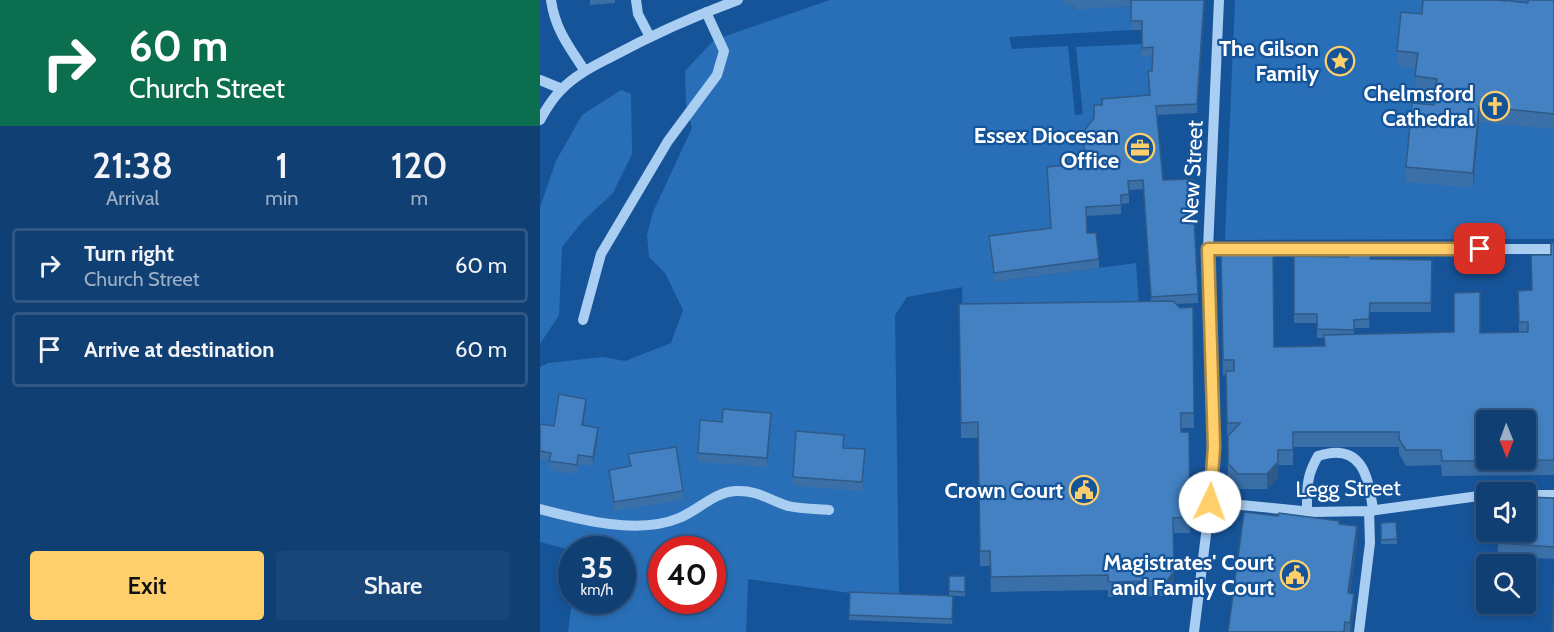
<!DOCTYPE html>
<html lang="en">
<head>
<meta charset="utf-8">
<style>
  body { margin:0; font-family:Cabin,sans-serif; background:#194679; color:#f1f3f6; height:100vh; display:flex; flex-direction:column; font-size:22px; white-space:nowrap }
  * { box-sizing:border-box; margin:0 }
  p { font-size:20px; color:#9cafc5 }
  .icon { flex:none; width:33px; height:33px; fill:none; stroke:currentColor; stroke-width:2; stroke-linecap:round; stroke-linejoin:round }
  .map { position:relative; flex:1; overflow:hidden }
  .details { display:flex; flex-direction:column; background:#103f74; width:540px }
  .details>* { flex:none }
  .guide { background:#0b6e4f; color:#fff; overflow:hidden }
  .needle { width:39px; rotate:179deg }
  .controls { position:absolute; left:936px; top:410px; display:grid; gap:12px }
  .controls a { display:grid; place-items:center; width:60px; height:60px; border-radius:6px; background:#103f74; box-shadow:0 3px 9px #0003,0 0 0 2px #305886; font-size:30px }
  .speed { position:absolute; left:18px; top:536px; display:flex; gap:12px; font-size:30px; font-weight:700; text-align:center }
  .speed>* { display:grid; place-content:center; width:78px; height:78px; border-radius:50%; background:#103f74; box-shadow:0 3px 9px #0003,0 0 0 2px #305886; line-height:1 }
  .speed small { font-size:15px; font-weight:400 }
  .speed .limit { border:9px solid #d22; background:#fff; color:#111 }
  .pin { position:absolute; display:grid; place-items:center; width:51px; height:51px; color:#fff; margin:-26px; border-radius:12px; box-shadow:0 3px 9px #0006 }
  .me { position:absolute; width:66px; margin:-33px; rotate:3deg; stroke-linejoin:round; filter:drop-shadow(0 0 4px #0008) }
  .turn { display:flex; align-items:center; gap:21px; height:126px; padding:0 30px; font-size:27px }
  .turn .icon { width:78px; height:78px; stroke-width:2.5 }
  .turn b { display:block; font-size:42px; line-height:51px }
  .eta { display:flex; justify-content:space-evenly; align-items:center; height:102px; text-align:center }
  .eta b { font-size:36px; font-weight:600; line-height:42px }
  .cta { display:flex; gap:12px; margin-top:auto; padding:12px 30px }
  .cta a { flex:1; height:69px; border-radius:6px; background:#ffcf6b; color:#111; font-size:24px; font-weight:600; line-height:69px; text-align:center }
  .cta a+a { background:#194679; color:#f1f3f6 }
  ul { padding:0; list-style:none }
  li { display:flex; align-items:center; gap:18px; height:75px; margin:0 12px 9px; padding:0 18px; border:3px solid #305886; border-radius:6px }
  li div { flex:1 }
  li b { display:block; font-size:22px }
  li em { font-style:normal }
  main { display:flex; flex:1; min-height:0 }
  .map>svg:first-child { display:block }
  .green { fill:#296fb7; fill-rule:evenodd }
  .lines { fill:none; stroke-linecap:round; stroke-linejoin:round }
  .minor { stroke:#aacdf2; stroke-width:10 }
  .wall { fill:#3a6fa7 }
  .shaded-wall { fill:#2f5a88 }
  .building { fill:#4381c2; stroke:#2f5a88; stroke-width:1.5; fill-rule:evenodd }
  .route-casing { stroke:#a68746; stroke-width:15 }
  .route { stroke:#ffcf6b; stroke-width:10 }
  .labels { text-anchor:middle; stroke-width:4.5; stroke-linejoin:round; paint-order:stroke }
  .poi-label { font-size:22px; font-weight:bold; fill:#fff; stroke:#16549a; text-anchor:end }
  .street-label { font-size:22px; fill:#fff; stroke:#16549a }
</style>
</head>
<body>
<main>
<section class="details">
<div class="guide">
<div class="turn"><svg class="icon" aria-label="right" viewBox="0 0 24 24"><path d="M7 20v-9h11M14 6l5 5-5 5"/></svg><div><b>60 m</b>Church Street</div></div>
</div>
<div class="eta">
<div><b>21:38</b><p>Arrival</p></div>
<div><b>1</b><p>min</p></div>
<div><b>120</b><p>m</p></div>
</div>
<ul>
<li><svg class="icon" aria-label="right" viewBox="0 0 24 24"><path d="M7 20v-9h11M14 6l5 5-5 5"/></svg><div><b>Turn right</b><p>Church Street</p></div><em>60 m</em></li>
<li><svg class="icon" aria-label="arrive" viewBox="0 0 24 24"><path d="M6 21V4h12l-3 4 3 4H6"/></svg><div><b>Arrive at destination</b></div><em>60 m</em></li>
</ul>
<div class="cta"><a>Exit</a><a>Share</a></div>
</section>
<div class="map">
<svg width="1014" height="632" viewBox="0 0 1014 632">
  <rect width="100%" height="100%" fill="#16549a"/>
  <!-- green -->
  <path class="green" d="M290 0H523L524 6 534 5V9L591 6V30L469 37 472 49 528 46 535 115 543 114 536 47 602 44V56H613L612 80H608L610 104 511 237 454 282 596 263 599 305 423 319 422 287 367 297 355 315 359 595 311 593 208 579 206 632H28L32 600H82V549L31 550 0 542V367L8 363 63 357 85 361 131 343 143 310 125 273 109 257 107 235 113 212 152 128 146 105 145 71 174 40ZM122 549H172V600H122Z
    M695 0H1014V239L686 240 685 237Z
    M81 90 91 94 92 154 73 193 43 221 22 247 19 315 0 344V207L16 161 42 115Z"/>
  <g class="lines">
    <!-- minor -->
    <path class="minor" d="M11 0C15 29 29 47 45 71
      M96 0 98 14 110 37
      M0 80 22 89
      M0 120C6 109 12 99 21 90 35 75 54 66 71 57 112 35 154 16 198 0
      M668 249H1014
      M43 320 61 254 128 141 177 75 184 51 166 12
      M986 495H1014
      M670 502 772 512 829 511 946 495
      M0 509C41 520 99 535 139 518 159 510 174 492 196 491 218 490 229 500 248 506 261 509 276 509 289 510
      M767 512C767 489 766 476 778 456 821 442 829 475 833 511
      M654 632 670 502 673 447 668 249 679 0
      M819 632 830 543 829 511"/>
  </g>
  <!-- wall -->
  <path class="wall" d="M50 0H75V3L50 5Z
    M523 0H665L657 113 617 115 623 180 658 294V303L637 304 640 308 653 307 654 428H641V432H649L650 533H633L634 586 627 596 568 597V590L451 592 450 566H440L438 438H421L419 304 611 301 603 189 589 190V203L581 204V214L546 216 547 233 559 259V268L454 282 449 245V236L510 228 507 167 550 163 544 158V131L562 105 609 95 608 71H612L613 56 602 57V30H591V6L535 10 534 5 524 6Z
    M1014 0V129L939 122 933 188 866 182V167L894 105 895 94 875 92 876 68 857 66V51L882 14 971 1 988 3Z
    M1014 243V475L902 476 901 465 866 466 859 454V447H753V465H738V478L727 489H698L688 478 686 375H683L681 251 734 347 784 346V338H777V323H754V256L830 259 892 260 891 312H830L829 328H814V334L979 332 978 291 992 290 1011 255Z
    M46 407 44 426 58 436 53 466 38 464 37 474 9 470V461L0 460V424L14 426Z
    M231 422 227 467 158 462V453Z
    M303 448 325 458 322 491 253 486V477Z
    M88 454 143 491V500L74 511 69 479V470L89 467Z
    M1014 498V559L958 556V531Z
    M738 516 799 524 817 541 810 594 814 609 811 632H688Z
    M856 522 857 544H841V523Z
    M409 576H425V596H413L412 624 309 620 310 592 409 596Z"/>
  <!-- shaded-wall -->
  <path class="shaded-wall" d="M664 0H665L657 113V104Z
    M939 106V122L933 188V173Z
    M46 399V407L42 434V425Z
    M231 413V422L227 467V458Z
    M58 428V436L53 466V457Z
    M738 462V478L727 489V474Z
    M817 526V541L808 609V593Z
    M634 571V586L627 596V581Z
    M814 594V609L811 632H810V623Z"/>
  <!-- building -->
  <path class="building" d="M591 0H664L657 104 616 106 623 180 652 179 658 294 611 297 603 180 588 181 589 194 581 195V205L546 207 547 233H556L559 259 454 273 449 236 511 228 507 167 559 162 544 149V131L554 118V105H562V99L610 95 608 71H612L613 47 602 48V21H591Z
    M883 0H957L967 1V0H971L970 1 988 3V0H1014V114L939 106 933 173 866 167 872 103 894 105 897 79 875 76 878 53 857 51 861 12 882 14Z
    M1011 243H1014V460L902 461 901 450H866L859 439V432H753V450H738V462L727 474H698L688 463V436L700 423H687L686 371H694V360H683L681 251 733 250 734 347 785 346 784 335 914 332V293L940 292V333L988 332V322H979L978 291 992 290 991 255H1011ZM946 420H986V459H946Z
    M808 247H830V259L892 260 891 303H830L829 319 814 320V330L777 329V314H754V256L808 257Z
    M633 301 640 308 653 307 654 413H641V432H649L650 517 633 518 634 571 627 581 568 582V575L451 577 450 551H440L438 422 421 423 419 304Z
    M19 394 46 399 42 425 58 428 53 457 38 455 37 465 9 461 11 453 0 451V424L14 426Z
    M183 409 231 413 227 458 158 453 160 420 182 422Z
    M256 431 304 435 303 448 325 449 322 482 253 477Z
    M136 447 143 491 74 502 69 470 91 466 88 454Z
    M986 497 1014 498V547L958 543V531H986Z
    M704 512 738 516 739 513 799 521V524L817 526 808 593 814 594 810 623 805 622 804 632H688Z
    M856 522 857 539 841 540V523Z
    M409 576H425V592L409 591Z
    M1014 584V632H1012Z
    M310 592 413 596 412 619 309 615Z"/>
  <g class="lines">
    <!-- route casing -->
    <g class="route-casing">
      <path id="route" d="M670 502 674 447 668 249H940"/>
    </g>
    <!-- route -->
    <use href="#route" class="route"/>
  </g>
  <!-- icons -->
  <defs>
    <g id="sight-ring" transform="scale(1.5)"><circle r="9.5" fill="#16549a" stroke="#ffcf6b" stroke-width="1.5"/><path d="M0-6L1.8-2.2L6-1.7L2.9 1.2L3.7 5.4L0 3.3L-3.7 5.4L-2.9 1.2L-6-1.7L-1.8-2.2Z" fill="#ffcf6b"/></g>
    <g id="church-ring" transform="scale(1.5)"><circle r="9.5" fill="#16549a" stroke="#ffcf6b" stroke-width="1.5"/><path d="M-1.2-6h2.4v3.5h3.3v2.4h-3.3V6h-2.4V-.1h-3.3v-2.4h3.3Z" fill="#ffcf6b"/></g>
    <g id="office-ring" transform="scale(1.5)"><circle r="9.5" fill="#16549a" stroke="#ffcf6b" stroke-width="1.5"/><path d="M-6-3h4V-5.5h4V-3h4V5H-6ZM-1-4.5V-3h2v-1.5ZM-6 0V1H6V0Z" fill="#ffcf6b"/></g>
    <g id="civic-ring" transform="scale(1.5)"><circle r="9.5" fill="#16549a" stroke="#ffcf6b" stroke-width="1.5"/><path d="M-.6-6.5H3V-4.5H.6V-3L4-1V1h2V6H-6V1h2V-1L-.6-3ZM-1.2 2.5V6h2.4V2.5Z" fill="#ffcf6b"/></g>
  </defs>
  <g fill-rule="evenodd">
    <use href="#sight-ring" x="800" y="61"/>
    <use href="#church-ring" x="955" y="106"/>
    <use href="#office-ring" x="600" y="148"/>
    <use href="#civic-ring" x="544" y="490"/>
    <use href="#civic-ring" x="755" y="575"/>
  </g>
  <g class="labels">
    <!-- poi labels -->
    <g class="poi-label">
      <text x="779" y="56">The Gilson<tspan x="779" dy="25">Family</tspan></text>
      <text x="934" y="101">Chelmsford<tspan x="934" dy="25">Cathedral</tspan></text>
      <text x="579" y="143">Essex Diocesan<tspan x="579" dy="25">Office</tspan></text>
      <text x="523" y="498">Crown Court</text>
      <text x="734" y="570">Magistrates' Court<tspan x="734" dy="25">and Family Court</tspan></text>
    </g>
    <!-- street labels -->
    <g class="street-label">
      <text transform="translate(652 172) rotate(-87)" y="8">New Street</text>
      <text transform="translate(808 488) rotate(-1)" y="8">Legg Street</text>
    </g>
  </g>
</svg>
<div class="controls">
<a><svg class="needle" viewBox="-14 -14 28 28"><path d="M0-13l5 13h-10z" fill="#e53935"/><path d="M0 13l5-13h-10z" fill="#9cafc5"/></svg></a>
<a><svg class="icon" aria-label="sound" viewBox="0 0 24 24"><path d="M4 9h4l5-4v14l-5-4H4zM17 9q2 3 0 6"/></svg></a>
<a><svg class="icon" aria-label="search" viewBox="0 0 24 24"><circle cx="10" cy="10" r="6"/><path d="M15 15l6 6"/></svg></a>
</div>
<div class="speed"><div>35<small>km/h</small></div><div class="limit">40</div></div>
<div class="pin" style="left:940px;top:249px;background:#d93025"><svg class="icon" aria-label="arrive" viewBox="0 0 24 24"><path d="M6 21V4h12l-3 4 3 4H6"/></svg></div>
<svg class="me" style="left:670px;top:502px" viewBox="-20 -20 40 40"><circle r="19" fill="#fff"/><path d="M0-13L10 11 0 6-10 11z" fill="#ffcf6b"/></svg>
</div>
</main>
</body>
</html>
